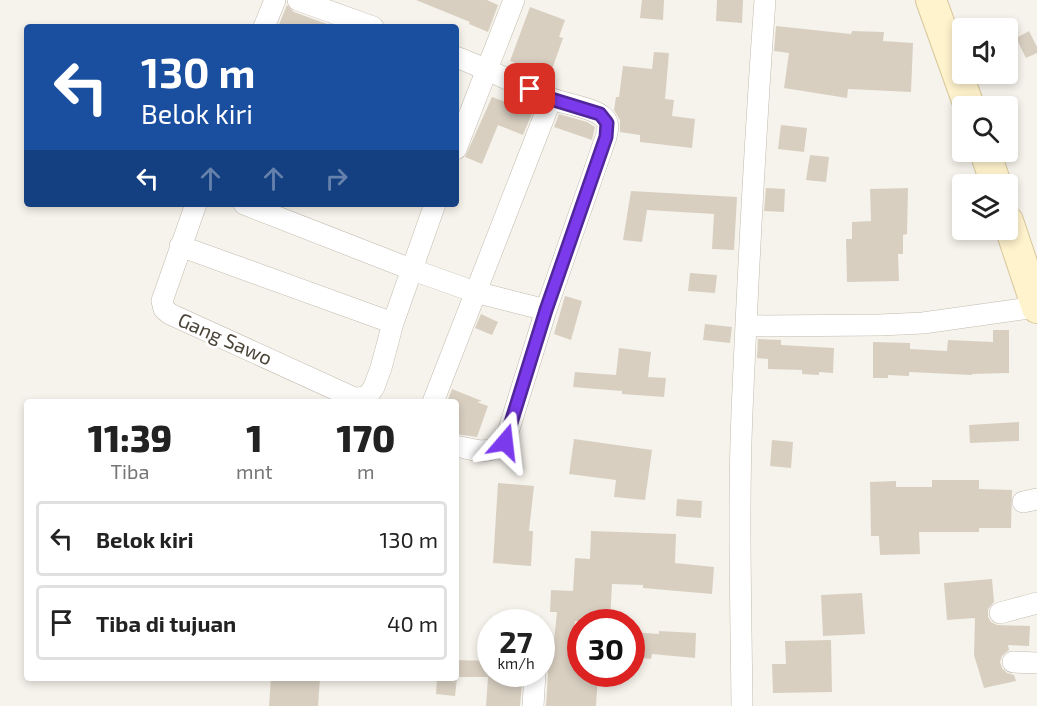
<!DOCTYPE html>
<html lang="id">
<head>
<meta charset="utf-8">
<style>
  body { margin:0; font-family:"Exo 2",sans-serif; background:#f2f2f2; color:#222; height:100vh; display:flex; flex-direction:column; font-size:22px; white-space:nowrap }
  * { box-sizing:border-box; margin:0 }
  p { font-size:20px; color:#767676 }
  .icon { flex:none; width:33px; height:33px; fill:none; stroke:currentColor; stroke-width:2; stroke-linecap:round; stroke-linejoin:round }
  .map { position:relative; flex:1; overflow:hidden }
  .side { position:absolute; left:24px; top:399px; width:435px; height:282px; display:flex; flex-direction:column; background:#fff; border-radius:6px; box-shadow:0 3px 9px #0003 }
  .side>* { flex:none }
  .banner { position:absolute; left:24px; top:24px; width:435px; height:183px; border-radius:6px; box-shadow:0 3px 9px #0003; background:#1a4fa0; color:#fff; overflow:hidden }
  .tools { position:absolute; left:952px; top:18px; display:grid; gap:12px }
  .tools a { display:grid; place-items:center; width:66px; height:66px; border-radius:6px; background:#fff; box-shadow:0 3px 9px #0003; font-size:30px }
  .speed { position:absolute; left:477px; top:609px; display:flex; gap:12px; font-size:30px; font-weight:700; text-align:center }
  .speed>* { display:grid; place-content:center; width:78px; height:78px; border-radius:50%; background:#fff; box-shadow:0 3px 9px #0003; line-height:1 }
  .speed small { font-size:15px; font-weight:400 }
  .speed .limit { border:9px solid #d22; background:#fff; color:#111 }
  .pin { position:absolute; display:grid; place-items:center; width:51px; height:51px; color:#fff; margin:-26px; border-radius:12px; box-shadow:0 3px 9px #0006 }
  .me { position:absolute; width:66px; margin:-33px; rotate:17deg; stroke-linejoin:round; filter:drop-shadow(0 0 4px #0008) }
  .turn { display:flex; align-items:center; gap:21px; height:126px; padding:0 18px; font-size:27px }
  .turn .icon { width:78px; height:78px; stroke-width:2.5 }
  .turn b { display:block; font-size:42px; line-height:51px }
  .lanes { display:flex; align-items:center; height:57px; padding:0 18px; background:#0003; justify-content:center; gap:30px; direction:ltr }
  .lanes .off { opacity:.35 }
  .eta { display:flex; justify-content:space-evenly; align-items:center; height:102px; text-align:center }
  .eta b { font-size:36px; font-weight:800; line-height:42px }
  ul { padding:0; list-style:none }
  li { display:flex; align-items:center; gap:18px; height:75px; margin:0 12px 9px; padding:0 6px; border:3px solid #e0e0e0; border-radius:6px }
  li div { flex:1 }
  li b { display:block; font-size:22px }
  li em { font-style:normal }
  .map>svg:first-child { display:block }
  .building { fill:#d8cfc1 }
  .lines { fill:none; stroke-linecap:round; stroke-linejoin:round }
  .street-casing { stroke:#c2bbae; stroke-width:22 }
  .secondary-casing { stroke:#d6c79b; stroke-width:32 }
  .street { stroke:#fff; stroke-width:21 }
  .secondary { stroke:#fff3cd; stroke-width:30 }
  .route-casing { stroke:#51269a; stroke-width:15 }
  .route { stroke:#7c3aed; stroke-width:10 }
  .labels { text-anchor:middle; stroke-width:5; stroke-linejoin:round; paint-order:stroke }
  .street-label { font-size:20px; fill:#4b4439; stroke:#fff }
</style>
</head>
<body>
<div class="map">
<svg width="1037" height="706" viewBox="0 0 1037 706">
  <rect width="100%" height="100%" fill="#f6f3ec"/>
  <!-- building -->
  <path class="building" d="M416 0H487L498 5 488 32 469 24 470 22Z
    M642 0H664L663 20 640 18Z
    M717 0H743L742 23 716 21Z
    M287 5 294 12 335 27H278Z
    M530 7 565 20 559 37 563 38 550 75 510 61Z
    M776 26 851 34 852 31 884 32 883 41 913 43 911 92 848 89 847 98 784 88 789 53 774 51Z
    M1029 31 1037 47V53L1026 58 1016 38Z
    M654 52 669 53 665 99 674 100 672 116 695 119 692 148 640 142V135L620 132V120L614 110 616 97H619L623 66 652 69Z
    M492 97 514 105 517 99 535 106 523 135 498 125 482 164 465 157Z
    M559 114 587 122 595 127 592 140 554 127Z
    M781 125 807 128 804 152 778 149Z
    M810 155 829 157 826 182 806 180Z
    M766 188 785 189 784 212 764 211Z
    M908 188 907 234 903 235V254H898L899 281 847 282 846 239H852V222L871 221 870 189Z
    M631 191 737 197 734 250 712 249 714 214 647 210 642 242 623 240Z
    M690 273 717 275 715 293 688 291Z
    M565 296 582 301 571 340 554 334Z
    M481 314 498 322 492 335 475 328Z
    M705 324 732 327 730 343 703 340Z
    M993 330H1009V373L972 374V375L909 372V376L888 375V378H873V342L910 343V349L947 351 948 340 993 342Z
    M758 339 781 340V345L834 348 833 373 819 372V375L802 374V370L768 369V359L757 358Z
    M619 348 651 352 648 377 666 378 664 397 622 394V391L573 387 575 372 616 375Z
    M452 389 482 401 477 402 488 406 477 437 456 434V402H447Z
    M1019 422V441L970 443 969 425Z
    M574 439 652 450 645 500 614 497 616 480 569 474Z
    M772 440 793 442 791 468 770 466Z
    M932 480H979V489L1012 490 1011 528H979V532H919L920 554 880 555 879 536H871L870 482 896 481V487H932Z
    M498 483 534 486 529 531H533L531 566 493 563Z
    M677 499 702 501 701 518 676 516Z
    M591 531 676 534 675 563 714 567 712 594 643 588V585L612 584 610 622 575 621 571 661 580 662V674H598L596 706H546L548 674 546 668 542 663V659L552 660 557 612H550L551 590 573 591 575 558 590 559Z
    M992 579 994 602 988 609V617L991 622 997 625 1030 626 1029 646 1008 645 1009 650 1002 656 1000 662 1002 668 1007 673 1014 675 1016 681 984 688 974 655 975 618 947 620 944 583Z
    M862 593 865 634 823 636 821 595Z
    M659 631 696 633 695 658 652 654 651 659 632 657V632L659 634Z
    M831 640 832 692 773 693 772 664H786L785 641Z
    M456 660 490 661V674H503V683L522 684 520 706H486L488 677H456Z
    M271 678H320L318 706H269Z
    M437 678H457L455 696 436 694Z"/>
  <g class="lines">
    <!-- street casing -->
    <g class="street-casing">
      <path id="street" d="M298 0 373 27
        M264 27 275 0
        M456 57C488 69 518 85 550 98 564 104 591 107 602 116 610 121 608 129 606 137L546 310 505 442C486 456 477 450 456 446
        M456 149 514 0
        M196 204 162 301 164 309 170 314 363 402
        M244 204 413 270 475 292 546 310
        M180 246 393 323
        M747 326 880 325 923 323 1037 307
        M357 398 367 397 374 387 381 368 393 323 435 204
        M433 402 551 99
        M1023 502 1037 499
        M1000 613 1037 603
        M1013 662 1037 663
        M533 706 535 674
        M742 706C741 608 738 509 742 412 748 274 755 137 765 0"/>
    </g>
    <!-- secondary casing -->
    <g class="secondary-casing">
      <path id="secondary" d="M931 0 969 106
        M985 152 996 184
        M1008 221 1037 308"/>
    </g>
    <!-- street -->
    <use href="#street" class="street"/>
    <!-- secondary -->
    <use href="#secondary" class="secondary"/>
  </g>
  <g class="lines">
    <!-- route casing -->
    <g class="route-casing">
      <path id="route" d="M505 442 546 310 606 137 607 123 600 114 551 99 530 89"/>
    </g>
    <!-- route -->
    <use href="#route" class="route"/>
  </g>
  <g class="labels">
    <!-- street labels -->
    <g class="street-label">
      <text transform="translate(225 339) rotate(24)" y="7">Gang Sawo</text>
    </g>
  </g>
</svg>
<div class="tools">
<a><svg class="icon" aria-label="sound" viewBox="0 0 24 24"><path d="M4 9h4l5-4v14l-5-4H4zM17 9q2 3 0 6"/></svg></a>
<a><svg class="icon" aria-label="search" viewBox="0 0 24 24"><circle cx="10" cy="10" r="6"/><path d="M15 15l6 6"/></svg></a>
<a><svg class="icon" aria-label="layers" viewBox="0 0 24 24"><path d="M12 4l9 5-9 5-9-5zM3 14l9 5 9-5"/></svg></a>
</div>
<div class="speed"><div>27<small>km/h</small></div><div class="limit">30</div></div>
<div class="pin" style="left:530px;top:89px;background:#d93025"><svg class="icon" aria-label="arrive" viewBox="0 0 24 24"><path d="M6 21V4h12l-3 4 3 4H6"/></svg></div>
<svg class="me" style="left:505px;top:442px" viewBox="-20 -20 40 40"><path d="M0-17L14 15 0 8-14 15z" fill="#7c3aed" stroke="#fff" stroke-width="4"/></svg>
<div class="banner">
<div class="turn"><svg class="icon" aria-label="left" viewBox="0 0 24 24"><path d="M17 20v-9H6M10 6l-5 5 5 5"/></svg><div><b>130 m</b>Belok kiri</div></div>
<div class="lanes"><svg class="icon" aria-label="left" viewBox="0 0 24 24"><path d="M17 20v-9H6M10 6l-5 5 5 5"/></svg><svg class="icon off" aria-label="ahead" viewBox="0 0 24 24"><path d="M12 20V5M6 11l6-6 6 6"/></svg><svg class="icon off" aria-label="ahead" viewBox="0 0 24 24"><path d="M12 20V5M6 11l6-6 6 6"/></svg><svg class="icon off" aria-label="right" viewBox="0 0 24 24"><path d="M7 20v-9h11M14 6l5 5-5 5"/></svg></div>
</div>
<section class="side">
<div class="eta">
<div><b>11:39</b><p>Tiba</p></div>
<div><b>1</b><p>mnt</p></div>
<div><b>170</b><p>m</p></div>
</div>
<ul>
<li><svg class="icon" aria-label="left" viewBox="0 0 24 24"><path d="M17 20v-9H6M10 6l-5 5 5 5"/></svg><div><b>Belok kiri</b></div><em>130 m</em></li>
<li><svg class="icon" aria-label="arrive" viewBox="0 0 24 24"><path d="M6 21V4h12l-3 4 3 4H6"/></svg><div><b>Tiba di tujuan</b></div><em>40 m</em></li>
</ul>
</section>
</div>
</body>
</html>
